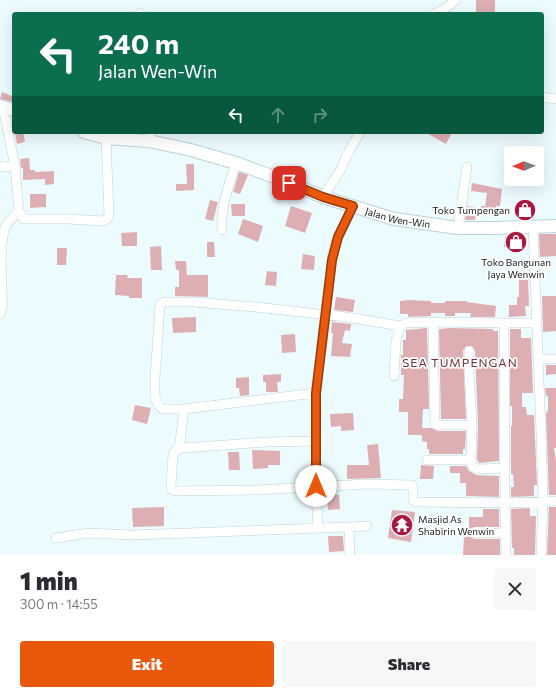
<!DOCTYPE html>
<html lang="en">
<head>
<meta charset="utf-8">
<style>
  body { margin:0; font-family:Commissioner,sans-serif; background:#f7f7f7; color:#2b2b33; height:100vh; display:flex; flex-direction:column; font-size:15px; white-space:nowrap }
  * { box-sizing:border-box; margin:0 }
  p { font-size:13px; color:#7c7c81 }
  .icon { flex:none; width:22px; height:22px; fill:none; stroke:currentColor; stroke-width:2; stroke-linecap:round; stroke-linejoin:round }
  .map { position:relative; height:555px; overflow:hidden }
  .panel { display:flex; flex-direction:column; background:#fff; flex:1 }
  .panel>* { flex:none }
  .top-card { position:absolute; left:12px; top:12px; width:532px; height:122px; border-radius:4px; box-shadow:0 4px 16px #0002; background:#0b6e4f; color:#fff; overflow:hidden }
  .needle { width:26px; rotate:269deg }
  .tools { position:absolute; left:504px; top:146px; display:grid; gap:8px }
  .tools a { display:grid; place-items:center; width:40px; height:40px; border-radius:4px; background:#fff; box-shadow:0 4px 16px #0002; font-size:20px }
  .pin { position:absolute; display:grid; place-items:center; width:34px; height:34px; color:#fff; margin:-17px; border-radius:8px; box-shadow:0 2px 6px #0006 }
  .me { position:absolute; width:44px; margin:-22px; rotate:0deg; stroke-linejoin:round; filter:drop-shadow(0 0 3px #0008) }
  .turn { display:flex; align-items:center; gap:14px; height:84px; padding:0 20px; font-size:18px }
  .turn .icon { width:52px; height:52px; stroke-width:2.5 }
  .turn b { display:block; font-size:28px; line-height:34px }
  .lanes { display:flex; align-items:center; height:38px; padding:0 20px; background:#0003; justify-content:center; gap:20px; direction:ltr }
  .lanes .off { opacity:.35 }
  .round { display:grid; place-items:center; flex:none; width:42px; height:42px; border-radius:4px; background:#f7f7f7 }
  .headline { display:flex; align-items:center; justify-content:space-between; height:68px; padding:0 20px }
  h1 { font-size:24px; font-weight:800; line-height:30px }
  .action { display:flex; gap:8px; margin-top:auto; padding:8px 20px }
  .action a { flex:1; height:46px; border-radius:4px; background:#ea580c; color:#fff; font-size:16px; font-weight:800; line-height:46px; text-align:center }
  .action a+a { background:#f7f7f7; color:#2b2b33 }
  .map>svg:first-child { display:block }
  .building { fill:#ddafb3 }
  .lines { fill:none; stroke-linecap:round; stroke-linejoin:round }
  .street-casing { stroke:#bbd3d8; stroke-width:10 }
  .secondary-casing { stroke:#bbd3d8; stroke-width:14 }
  .street { stroke:#fff; stroke-width:9 }
  .secondary { stroke:#fff; stroke-width:12 }
  .route-casing { stroke:#983908; stroke-width:10 }
  .route { stroke:#ea580c; stroke-width:7 }
  .labels { text-anchor:middle; stroke-width:3.5; stroke-linejoin:round; paint-order:stroke }
  .poi-label { font-size:10px; fill:#131c1e; stroke:#fff; text-anchor:end }
  .street-label { font-size:10px; fill:#131c1e; stroke:#fff }
  .quarter-label { font-size:12px; letter-spacing:1px; fill:#752e3b; stroke:#fff }
</style>
</head>
<body>
<div class="map">
<svg width="556" height="555" viewBox="0 0 556 555">
  <rect width="100%" height="100%" fill="#ecfbfe"/>
  <!-- building -->
  <path class="building" d="M476 0H495V12H476Z
    M2 92 14 97V102L0 99Z
    M15 132H23L25 142 17 144Z
    M425 132H447L451 134 446 144Z
    M29 158 30 170H35V172L54 171V184L45 185V179L23 180V168H21L20 159Z
    M186 164H194V190L176 191V184H187Z
    M239 172 248 175 240 194 233 192Z
    M472 183 502 189 500 206H496L495 216 480 214 481 206H485L487 193 471 191Z
    M30 194H46V207L30 208Z
    M210 200 218 202 213 221 205 219Z
    M231 204H245V216H232Z
    M519 204H528L527 216H519Z
    M291 206 312 213 305 233 285 226Z
    M467 206 477 208 475 220H465Z
    M243 219 263 226 258 242 238 234Z
    M137 232V246H122L121 233Z
    M539 234H556V256L540 257Z
    M505 236 527 237 526 248 504 247Z
    M207 242H214L215 257H207Z
    M161 246 162 270H151L150 247Z
    M57 248H67L66 265H57Z
    M303 254 315 256 314 270 301 269Z
    M175 261H186L187 275H208V297L175 296V287H179V270H176Z
    M267 271 277 272 276 286 265 285Z
    M116 275H128L127 278H142V298H129V296L115 295Z
    M519 278H528L529 306H525L526 316 509 317V305H517V297H519Z
    M542 296H556V331L543 332Z
    M336 297 355 300 353 312 334 310Z
    M408 300 431 301V303H445V301H467V302L496 306 495 317H470L471 313H455V316H445V313H431V316L408 317V314H400V301Z
    M196 317V332L173 333 172 318Z
    M332 322 351 324 350 331 345 330 342 343 352 344 350 357 331 356 333 333H331Z
    M427 328 429 409H423L422 428H431L438 431H466L465 449H463V454H429V449H427V442L422 441V435H408V412H399V399H403L404 375H401V355H403V340H406V330Z
    M451 328 493 329V331H498L499 461 479 463 477 459 478 425 475 351 472 346H466L463 351 466 419H441L439 329Z
    M510 329H521V338H531L533 393H522V407H526L527 415H534L537 485H534V496L511 497V487H514L513 474H511V426H512V406H510Z
    M295 334 296 352 282 353 281 335Z
    M546 365H556V374L546 375Z
    M281 374V382H277L278 392H266V382H263V375Z
    M249 377V395L240 396 239 388H236V378Z
    M545 388H556V448H554L556 461V495H549L546 414 548 410V396H546Z
    M135 405 151 408 147 424 132 420Z
    M353 413 354 430 341 431V426L331 427 330 414Z
    M378 444 381 478 347 479V465H369L367 445Z
    M252 450 280 451V465H268V468L253 469Z
    M228 452H239L240 470H229Z
    M421 465 434 466 433 479H420Z
    M450 466H466L469 471 476 475 499 476V497L466 496V483H460V473H450Z
    M327 495H339L340 509 328 510Z
    M164 507V526L133 527 132 508Z
    M549 507H556V555H547Z
    M530 508V516H536L535 555H514V548H512L511 509Z
    M483 509H499V527H474L469 530V517H483Z
    M392 510 415 512 411 542 388 538Z
    M328 536H343L344 551 329 552Z
    M464 537 469 536 474 539H500V555H463Z"/>
  <g class="lines">
    <!-- street casing -->
    <g class="street-casing">
      <path id="street" d="M140 14V13
        M434 14 444 9 456 0
        M542 97 556 99
        M3 107 15 166 19 211 24 219H68L102 221 107 219 109 214 106 138
        M149 141 151 132
        M0 167 15 166
        M323 197 340 171 346 157 360 132
        M533 227 541 432 543 502 541 555
        M458 228 467 167
        M222 230C220 207 229 186 236 163
        M0 314C4 307 2 297 2 290 1 274 0 237 6 225 9 220 15 216 19 211
        M504 323H537
        M469 351V373L472 425 471 460 473 467 478 469 505 468
        M539 359H556
        M394 376 396 341 401 326 406 323 433 322
        M316 393 184 409H163L158 405 155 396V378L160 304 165 302H193L256 307 346 317 401 326
        M472 425H438L435 424 433 322 504 323 505 503 556 501
        M316 441 267 442 183 448 176 450 173 454 171 485 172 490 177 491 257 490 367 484 412 485 413 489V500L416 502 505 503 506 555
        M179 450 184 409
        M427 460H471
        M349 527 367 526
        M318 528 316 486V393L333 251 338 237 353 206
        M474 533H506
        M56 538 88 533 132 535 349 527 350 555"/>
    </g>
    <!-- secondary casing -->
    <g class="secondary-casing">
      <g id="secondary">
        <path d="M0 106 14 110"/>
        <path id="s1" d="M84 132 106 138 149 141 191 150 236 163 277 178 323 197 394 219 458 228H497L556 226"/>
      </g>
    </g>
    <!-- street -->
    <use href="#street" class="street"/>
    <!-- secondary -->
    <use href="#secondary" class="secondary"/>
  </g>
  <g class="lines">
    <!-- route casing -->
    <g class="route-casing">
      <path id="route" d="M289 183 323 197 353 206 338 237 332 260 316 393V486"/>
    </g>
    <!-- route -->
    <use href="#route" class="route"/>
  </g>
  <!-- icons -->
  <defs>
    <g id="shop-disc" transform="scale(1.15)"><circle r="9.5" fill="#ac1742" stroke="#fff"/><path d="M-5-2.5h2.3a2.7 3.5 0 0 1 5.4 0H5L5.5 6h-11ZM-1.5-2.5h3a1.5 2.3 0 0 0-3 0Z" fill="#fff"/></g>
    <g id="temple-disc" transform="scale(1.15)"><circle r="9.5" fill="#ac1742" stroke="#fff"/><path d="M0-6L5-2H3V0L6.5 2.5H4V6H1.5V3h-3V6H-4V2.5H-6.5L-3 0V-2H-5Z" fill="#fff"/></g>
  </defs>
  <g fill-rule="evenodd">
    <use href="#shop-disc" x="525" y="210"/>
    <use href="#shop-disc" x="516" y="242"/>
    <use href="#temple-disc" x="402" y="525"/>
  </g>
  <g class="labels">
    <!-- poi labels -->
    <g class="poi-label">
      <text x="510" y="214">Toko Tumpengan</text>
      <text x="516" y="266" text-anchor="middle">Toko Bangunan<tspan x="516" dy="12">Jaya Wenwin</tspan></text>
      <text x="418" y="523" text-anchor="start">Masjid As<tspan x="418" dy="12">Shabirin Wenwin</tspan></text>
    </g>
    <!-- street labels -->
    <g class="street-label">
      <text dy="4" stroke="none"><textPath href="#s1" startOffset="327">Jalan Wen-Win</textPath></text>
    </g>
    <!-- quarter labels -->
    <g class="quarter-label">
      <text x="460" y="367">SEA TUMPENGAN</text>
    </g>
  </g>
</svg>
<div class="tools">
<a><svg class="needle" viewBox="-14 -14 28 28"><path d="M0-13l5 13h-10z" fill="#e53935"/><path d="M0 13l5-13h-10z" fill="#7c7c81"/></svg></a>
</div>
<div class="pin" style="left:289px;top:183px;background:#d93025"><svg class="icon" aria-label="arrive" viewBox="0 0 24 24"><path d="M6 21V4h12l-3 4 3 4H6"/></svg></div>
<svg class="me" style="left:316px;top:486px" viewBox="-20 -20 40 40"><circle r="19" fill="#fff"/><path d="M0-13L10 11 0 6-10 11z" fill="#ea580c"/></svg>
<div class="top-card">
<div class="turn"><svg class="icon" aria-label="left" viewBox="0 0 24 24"><path d="M17 20v-9H6M10 6l-5 5 5 5"/></svg><div><b>240 m</b>Jalan Wen-Win</div></div>
<div class="lanes"><svg class="icon" aria-label="left" viewBox="0 0 24 24"><path d="M17 20v-9H6M10 6l-5 5 5 5"/></svg><svg class="icon off" aria-label="ahead" viewBox="0 0 24 24"><path d="M12 20V5M6 11l6-6 6 6"/></svg><svg class="icon off" aria-label="right" viewBox="0 0 24 24"><path d="M7 20v-9h11M14 6l5 5-5 5"/></svg></div>
</div>
</div>
<section class="panel">
<div class="headline"><div><h1>1 min</h1><p>300 m · 14:55</p></div><a class="round"><svg class="icon" aria-label="close" viewBox="0 0 24 24"><path d="M6 6l12 12M18 6L6 18"/></svg></a></div>
<div class="action"><a>Exit</a><a>Share</a></div>
</section>
</body>
</html>
